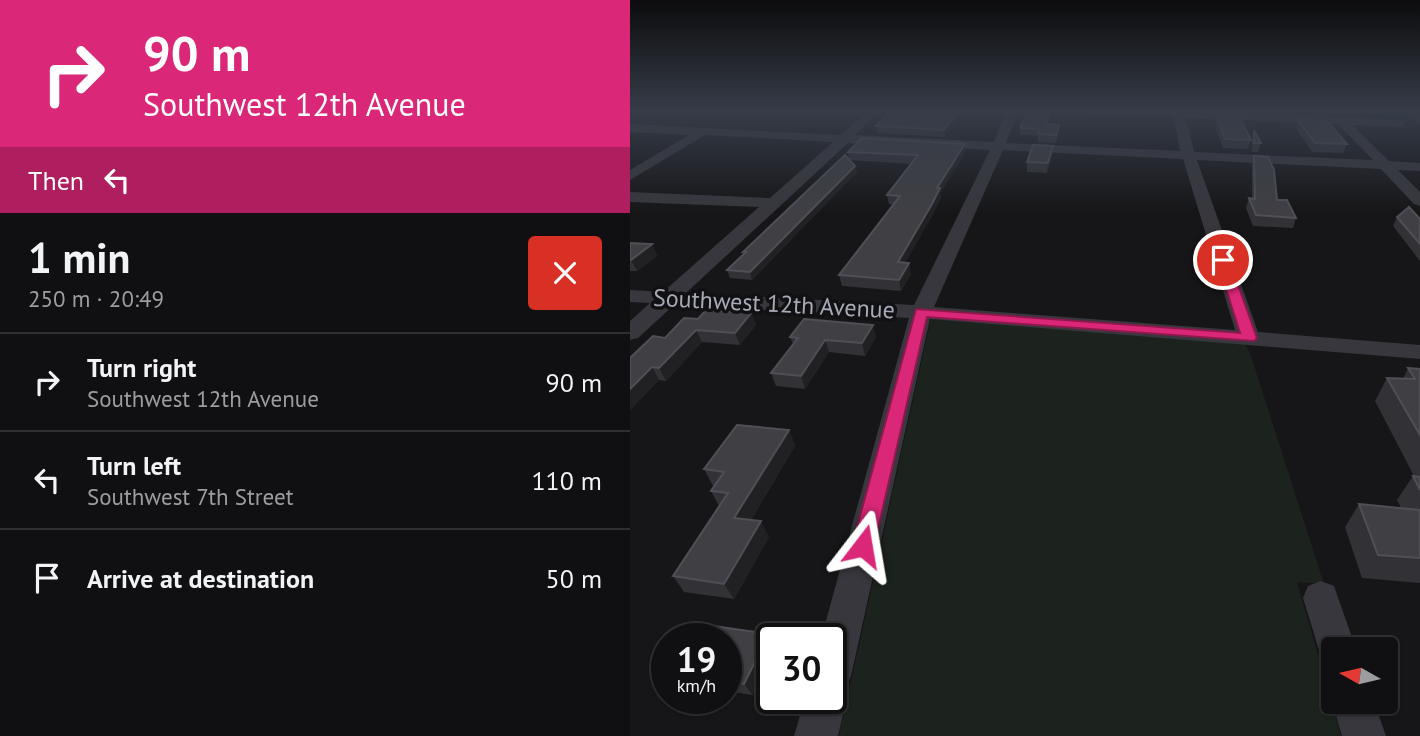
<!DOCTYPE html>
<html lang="en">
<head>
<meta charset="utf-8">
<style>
  body { margin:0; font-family:"PT Sans",sans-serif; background:#1e1e20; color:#f1f3f6; height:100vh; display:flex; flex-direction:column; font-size:26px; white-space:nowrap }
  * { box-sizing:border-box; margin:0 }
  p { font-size:23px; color:#9c9d9f }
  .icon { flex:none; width:38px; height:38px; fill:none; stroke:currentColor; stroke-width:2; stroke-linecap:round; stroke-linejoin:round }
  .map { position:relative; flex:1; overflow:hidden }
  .sheet { display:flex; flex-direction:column; background:#101012; width:630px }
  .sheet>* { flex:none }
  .banner { background:#db2777; color:#fff; overflow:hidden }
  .needle { width:46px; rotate:278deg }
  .fabs { position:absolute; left:691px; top:637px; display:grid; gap:14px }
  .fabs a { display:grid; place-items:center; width:77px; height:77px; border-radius:7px; background:#101012; box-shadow:0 2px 5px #0004,0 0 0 2px #303032; font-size:35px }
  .speed { position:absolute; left:21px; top:623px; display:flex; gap:14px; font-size:35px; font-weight:700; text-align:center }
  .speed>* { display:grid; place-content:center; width:91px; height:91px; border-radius:50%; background:#101012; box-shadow:0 2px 5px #0004,0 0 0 2px #303032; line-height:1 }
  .speed small { font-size:18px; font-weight:400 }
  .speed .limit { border:4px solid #111; border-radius:10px; background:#fff; color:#111 }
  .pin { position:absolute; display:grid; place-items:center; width:60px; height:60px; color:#fff; margin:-30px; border:4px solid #fff; border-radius:50%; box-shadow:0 2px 7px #0007 }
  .me { position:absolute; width:77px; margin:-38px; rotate:14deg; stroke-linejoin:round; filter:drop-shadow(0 0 5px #0008) }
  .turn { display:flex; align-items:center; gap:24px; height:147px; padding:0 28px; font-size:32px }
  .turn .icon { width:91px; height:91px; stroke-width:2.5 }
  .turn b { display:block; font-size:49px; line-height:60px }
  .then { display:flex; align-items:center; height:66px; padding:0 28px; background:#0003; gap:14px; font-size:26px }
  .round { display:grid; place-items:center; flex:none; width:74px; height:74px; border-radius:7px; background:#1e1e20 }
  .overview { display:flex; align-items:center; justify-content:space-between; height:119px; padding:0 28px }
  h1 { font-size:42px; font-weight:700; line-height:52px }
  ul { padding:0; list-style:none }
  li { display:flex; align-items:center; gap:21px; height:98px; padding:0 28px; border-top:2px solid #303032 }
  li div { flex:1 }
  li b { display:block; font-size:26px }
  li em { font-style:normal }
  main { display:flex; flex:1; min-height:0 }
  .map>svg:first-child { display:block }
  .green { fill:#1c231e }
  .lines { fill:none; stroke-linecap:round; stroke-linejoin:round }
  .minor { fill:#37373d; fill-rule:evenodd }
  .wall { fill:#323236 }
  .shaded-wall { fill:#212124 }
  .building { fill:#3f3f44; stroke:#4f5056; stroke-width:2 }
  .route { fill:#db2777; stroke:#8e194d; stroke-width:2 }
  .labels { text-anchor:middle; stroke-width:7; stroke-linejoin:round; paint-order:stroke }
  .street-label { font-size:24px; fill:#a8aab7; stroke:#111113 }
</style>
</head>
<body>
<main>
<section class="sheet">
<div class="banner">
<div class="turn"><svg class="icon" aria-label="right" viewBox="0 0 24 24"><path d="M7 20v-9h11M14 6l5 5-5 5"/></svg><div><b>90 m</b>Southwest 12th Avenue</div></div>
<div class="then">Then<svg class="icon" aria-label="left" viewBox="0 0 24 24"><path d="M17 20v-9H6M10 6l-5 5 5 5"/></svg></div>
</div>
<div class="overview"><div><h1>1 min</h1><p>250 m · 20:49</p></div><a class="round" style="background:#d93025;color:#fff"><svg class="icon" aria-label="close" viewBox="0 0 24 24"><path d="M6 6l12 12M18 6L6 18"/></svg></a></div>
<ul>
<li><svg class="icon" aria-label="right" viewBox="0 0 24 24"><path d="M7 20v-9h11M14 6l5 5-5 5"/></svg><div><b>Turn right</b><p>Southwest 12th Avenue</p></div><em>90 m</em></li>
<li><svg class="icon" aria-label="left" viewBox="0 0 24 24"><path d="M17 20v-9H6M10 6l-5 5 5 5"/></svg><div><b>Turn left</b><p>Southwest 7th Street</p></div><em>110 m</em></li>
<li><svg class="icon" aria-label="arrive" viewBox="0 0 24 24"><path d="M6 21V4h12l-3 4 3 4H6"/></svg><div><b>Arrive at destination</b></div><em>50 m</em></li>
</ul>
</section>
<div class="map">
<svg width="790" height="736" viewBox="0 0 790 736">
  <rect width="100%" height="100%" fill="#161618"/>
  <!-- green -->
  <path class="green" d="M690 110H790V123L686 119Z
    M301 319 614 343 620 353 694 584 667 582 711 736H209Z"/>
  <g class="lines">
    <!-- minor -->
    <path class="minor" d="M239 110H251L225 135 364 142 376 110H388L376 143 550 151 544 117 457 113 452 110H550L774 120V126L770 127 722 125 759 161 790 163V171L768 170 790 192V206L784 204 751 169 567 160 628 332 790 345V359L300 319 221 676 214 691 217 698 208 736H164L175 698H201V639H191L279 318 44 305 8 338 0 340V321L20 303 0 302V290L33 292 129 207 0 202V192L140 198 203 142 75 135 0 180V170L59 135 0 132V124L211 135ZM556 118 708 124 743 160 564 152ZM218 143 360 150 284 305 56 293ZM373 150 553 159 605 330 304 307Z
      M691 581 704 586 726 649H704V667L693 663 673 598 678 586Z
      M704 699V702H744L756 736H712L702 702Z"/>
  </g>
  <!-- wall -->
  <path class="wall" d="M772 110H790V125Z
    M327 113 328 119 315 137 247 133 246 126Z
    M422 114 419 124 429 125V132L426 143 408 142V136L390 135V128Z
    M587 117 621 140 618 149 593 148 585 126Z
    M668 120 717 144 713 153 682 152 666 128Z
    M624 130 631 143 628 152H622V139Z
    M335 144V153L311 192V197L303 214 275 263 281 274 271 291 212 286 209 275 263 205 259 204 257 195 282 164 220 160 227 172 122 280 100 278 97 270 114 254 113 252 219 160 218 152Z
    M423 146 422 155 417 173 397 172V162Z
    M624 156 647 200 666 218 663 228 623 226 616 208 619 198H622V165Z
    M767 217 790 219V261L763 226Z
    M0 243 22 244 27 256 7 271H0Z
    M121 313 126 325 110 345 72 342 36 381 29 380 0 410V358L68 319Z
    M160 337H246L235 356 199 352 175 389 146 386 141 373 163 344Z
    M778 368 790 369V583L732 578 715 527 729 504 771 508 767 500 783 476H784L745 401 757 378 773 379Z
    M159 430 165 446 121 520 139 537 104 599 54 592 43 576 89 506 81 491 85 486H83L74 469Z
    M139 634 142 639V655L123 695 96 691V639Z"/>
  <!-- shaded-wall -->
  <path class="shaded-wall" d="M421 110H422V114L416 131V124Z
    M327 113 328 119 315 137 314 130Z
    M335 144V153L311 192V197L303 214 270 273 268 262 307 188Z
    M423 146 422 155 417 173 418 163Z
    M225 166 227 172 122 280 120 272Z
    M22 244 27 256 7 271 1 260Z
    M279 263 281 274 271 291 269 280Z
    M121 313 126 325 110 345 105 333Z
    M243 325 246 337 235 356 232 343Z
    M66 330 72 342 36 381 29 368Z
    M195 340 199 352 175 389 171 376Z
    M22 367 29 380 0 410V389Z
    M159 430 165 446 113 534 104 518Z
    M131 521 139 537 104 599 94 584Z
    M139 634 142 639V655L123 695 114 684Z"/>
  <!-- building -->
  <path class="building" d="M262 110H277L327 113 314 130 246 126Z
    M398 110H421L416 124 429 125 426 135 408 134 410 129 390 128Z
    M587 117 610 118 621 140 595 139Z
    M668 120 697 121 717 144 685 143Z
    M624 130 631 143H624Z
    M232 138 335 144 307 188H310L302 204 268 262 279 263 269 280 209 275 270 196 257 195 288 155 218 152Z
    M403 145 423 146 418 163 397 162Z
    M215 155 225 166 120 272 97 270 116 252H113Z
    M624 156 638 157 644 170 647 200H657L666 218 626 215 619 198 625 199Z
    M779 207 790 219V244L767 217Z
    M0 243 22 244 1 260H0Z
    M76 310 121 313 105 333 66 330 29 368 22 367 0 389V358L23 336 35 338 54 318 68 319Z
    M174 319 243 325 232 343 195 340 171 376 141 373 168 338 160 337Z
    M778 368 790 369V435L757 378 785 379Z
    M107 425 159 430 104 518 131 521 94 584 43 576 98 493 81 491 94 472 74 469Z
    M783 476 790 477V490Z
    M729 504 790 510V558L748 555Z
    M70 624 139 634 114 684 96 681V639H61Z"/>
  <!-- sky -->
  <linearGradient id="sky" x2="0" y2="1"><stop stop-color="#0c0c0d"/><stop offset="0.52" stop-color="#363c48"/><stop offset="1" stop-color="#363c48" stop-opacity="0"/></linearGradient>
  <rect width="790" height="213" fill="url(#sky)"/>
  <!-- route -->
  <path class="route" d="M593 256 599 260 627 338 624 341 297 317 244 546 241 553 233 555 226 553 222 546 286 309 610 333 587 260Z"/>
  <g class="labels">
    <!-- street labels -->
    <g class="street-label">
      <text transform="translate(144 304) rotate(3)" y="8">Southwest 12th Avenue</text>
    </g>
  </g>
</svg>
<div class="fabs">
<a><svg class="needle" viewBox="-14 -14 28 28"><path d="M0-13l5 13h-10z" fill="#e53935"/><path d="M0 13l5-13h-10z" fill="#9c9d9f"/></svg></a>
</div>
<div class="speed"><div>19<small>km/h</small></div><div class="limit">30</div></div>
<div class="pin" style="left:593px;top:260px;background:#d93025"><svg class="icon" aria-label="arrive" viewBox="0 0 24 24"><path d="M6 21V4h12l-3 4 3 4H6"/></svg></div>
<svg class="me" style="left:233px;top:546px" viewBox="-20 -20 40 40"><path d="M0-17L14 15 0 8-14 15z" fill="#db2777" stroke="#fff" stroke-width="4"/></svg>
</div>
</main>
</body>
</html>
